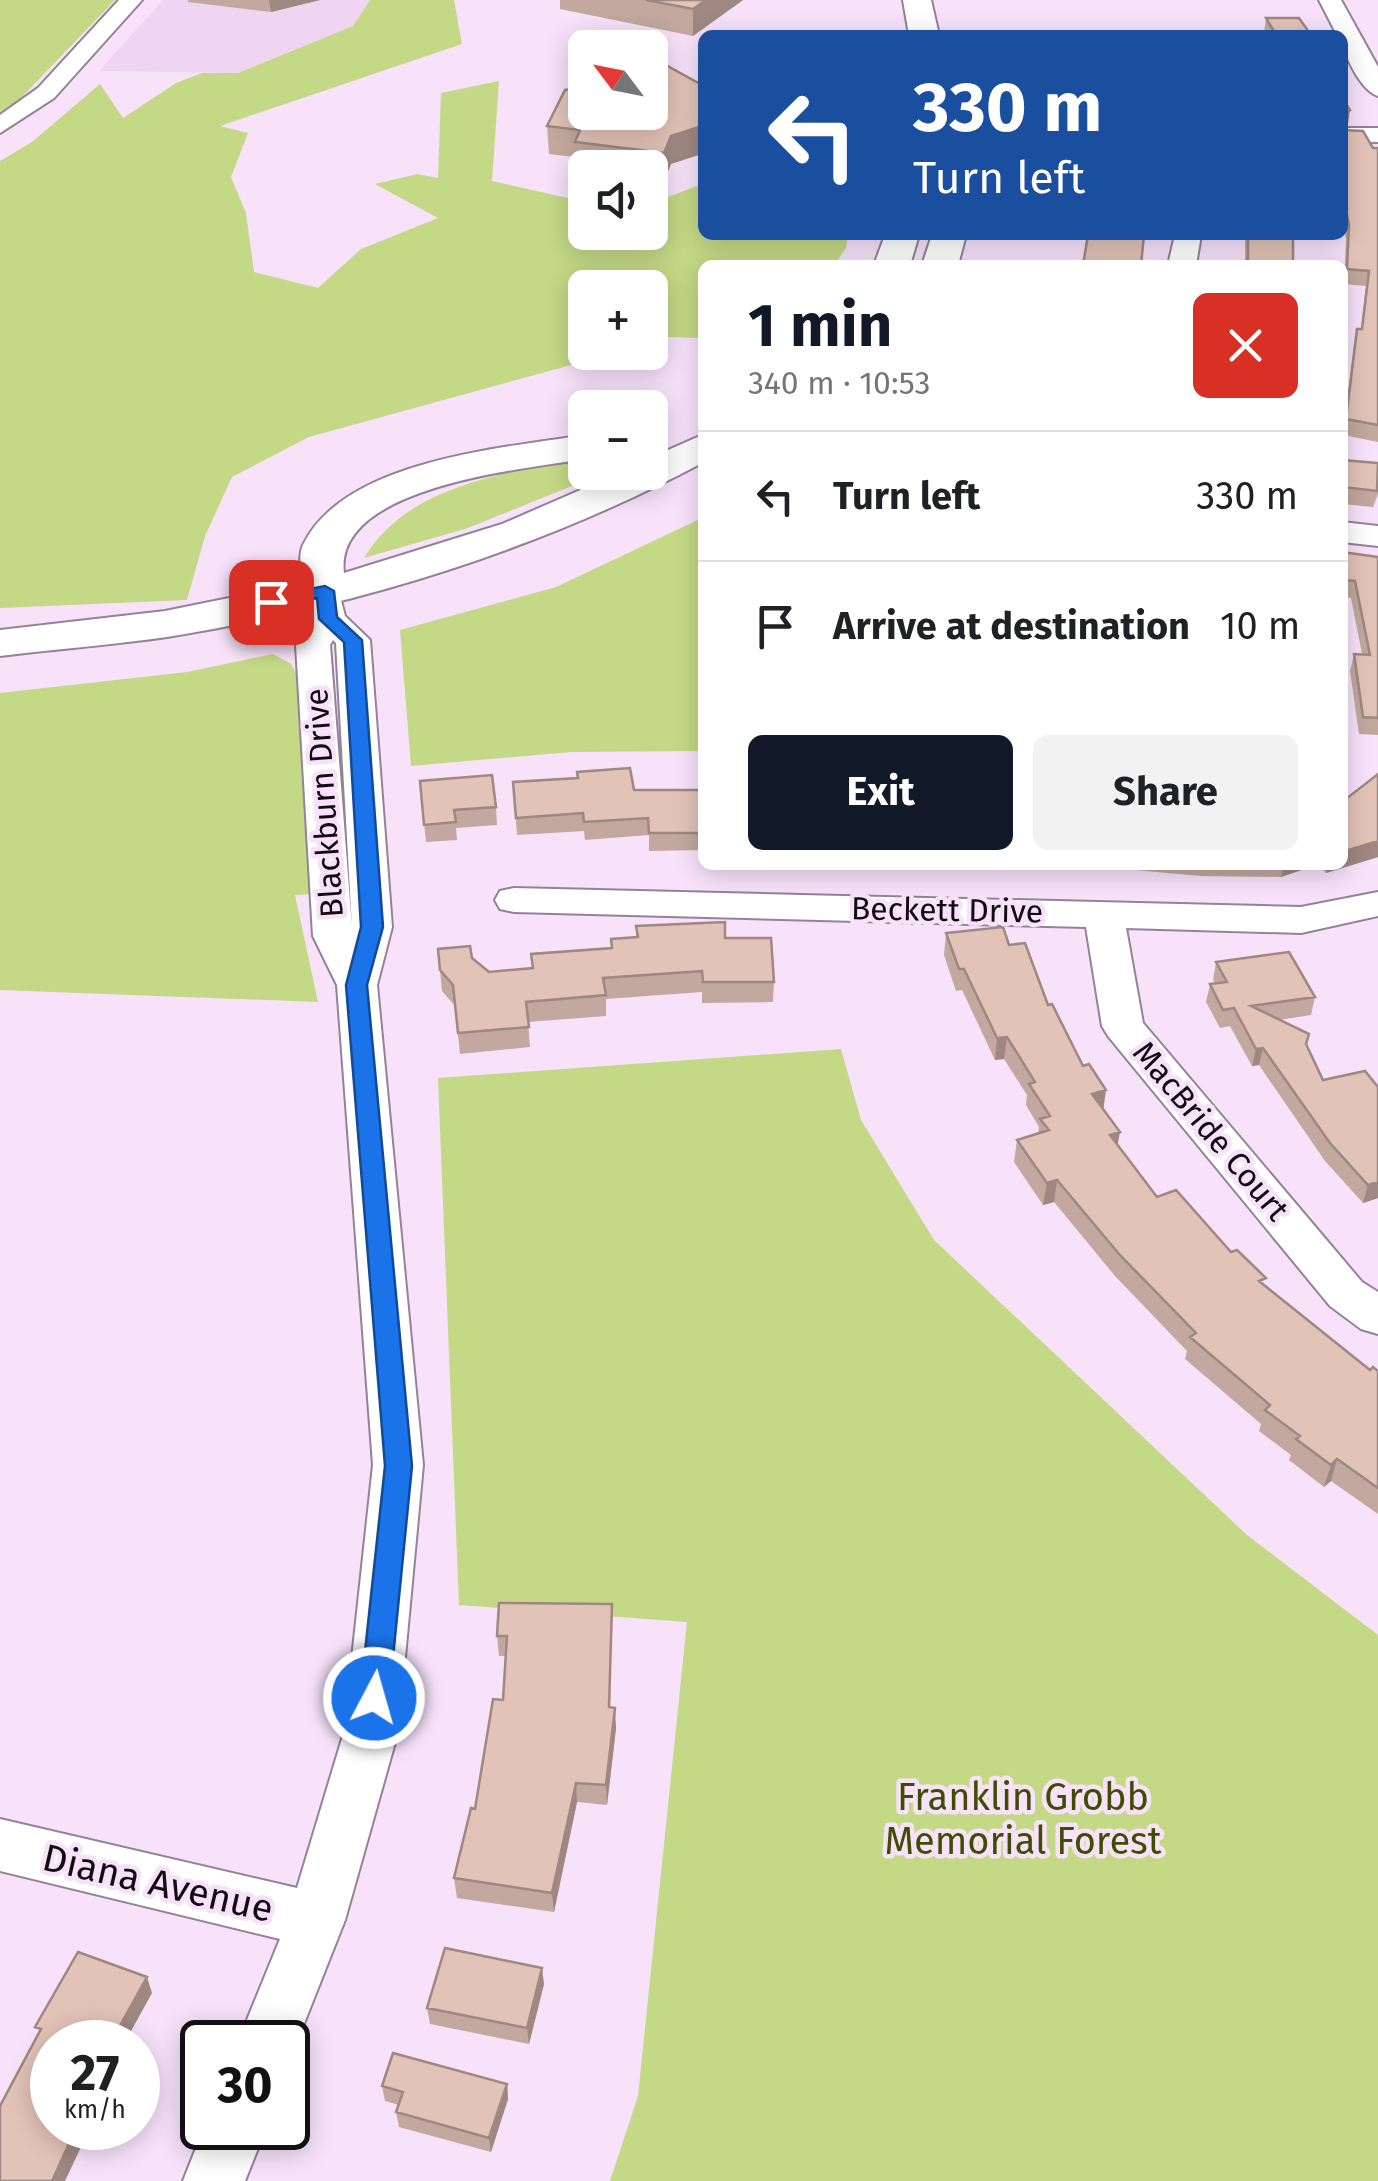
<!DOCTYPE html>
<html lang="en">
<head>
<meta charset="utf-8">
<style>
  body { margin:0; font-family:"Fira Sans",sans-serif; background:#f2f2f2; color:#202124; height:100vh; display:flex; flex-direction:column; font-size:38px; white-space:nowrap }
  * { box-sizing:border-box; margin:0 }
  p { font-size:32px; color:#757577 }
  .icon { flex:none; width:55px; height:55px; fill:none; stroke:currentColor; stroke-width:2; stroke-linecap:round; stroke-linejoin:round }
  .map { position:relative; flex:1; overflow:hidden }
  .sheet { position:absolute; left:698px; top:260px; width:650px; height:610px; display:flex; flex-direction:column; background:#fff; border-radius:15px; box-shadow:0 5px 25px #0003 }
  .sheet>* { flex:none }
  .hud { position:absolute; left:698px; top:30px; width:650px; height:210px; border-radius:15px; box-shadow:0 5px 25px #0003; background:#1a4fa0; color:#fff; overflow:hidden }
  .needle { width:65px; rotate:302deg }
  .tools { position:absolute; left:568px; top:30px; display:grid; gap:20px }
  .tools a { display:grid; place-items:center; width:100px; height:100px; border-radius:15px; background:#fff; box-shadow:0 5px 25px #0003; font-size:50px }
  .speed { position:absolute; left:30px; top:2020px; display:flex; gap:20px; font-size:50px; font-weight:700; text-align:center }
  .speed>* { display:grid; place-content:center; width:130px; height:130px; border-radius:50%; background:#fff; box-shadow:0 5px 25px #0003; line-height:1 }
  .speed small { font-size:25px; font-weight:400 }
  .speed .limit { border:5px solid #111; border-radius:15px; background:#fff; color:#111 }
  .pin { position:absolute; display:grid; place-items:center; width:85px; height:85px; color:#fff; margin:-42px; border-radius:20px; box-shadow:0 5px 15px #0006 }
  .me { position:absolute; width:110px; margin:-55px; rotate:6deg; stroke-linejoin:round; filter:drop-shadow(0 0 8px #0008) }
  .turn { display:flex; align-items:center; gap:35px; height:210px; padding:0 50px; font-size:45px }
  .turn .icon { width:130px; height:130px; stroke-width:2.5 }
  .turn b { display:block; font-size:70px; line-height:85px }
  .round { display:grid; place-items:center; flex:none; width:105px; height:105px; border-radius:15px; background:#f2f2f2 }
  .overview { display:flex; align-items:center; justify-content:space-between; height:170px; padding:0 50px }
  h1 { font-size:60px; font-weight:700; line-height:75px; color:#111827 }
  .primary-button { display:flex; gap:20px; margin-top:auto; padding:20px 50px }
  .primary-button a { flex:1; height:115px; border-radius:15px; background:#111827; color:#fff; font-size:40px; font-weight:700; line-height:115px; text-align:center }
  .primary-button a+a { background:#f2f2f2; color:#202124 }
  ul { padding:0; list-style:none }
  li { display:flex; align-items:center; gap:30px; height:130px; padding:0 50px; border-top:2px solid #e0e0e0 }
  li div { flex:1 }
  li b { display:block; font-size:38px }
  li em { font-style:normal }
  .map>svg:first-child { display:block }
  .built { fill:#f0d5f3 }
  .green { fill:#c4d986 }
  .lines { fill:none; stroke-linecap:round; stroke-linejoin:round }
  .minor-casing { stroke:#958298; stroke-width:4 }
  .major-casing { stroke:#958298; stroke-width:4 }
  .minor { fill:#fff; fill-rule:evenodd }
  .major { fill:#fff; fill-rule:evenodd }
  .wall { fill:#c2a89e }
  .shaded-wall { fill:#9e8881 }
  .building { fill:#e2c3b8; stroke:#9e8881; stroke-width:2.5 }
  .route { fill:#1a73e8; stroke:#114b97; stroke-width:2.5 }
  .labels { text-anchor:middle; stroke-width:9; stroke-linejoin:round; paint-order:stroke }
  .street-label { font-size:32px; fill:#120b13; stroke:#f7e2fa }
  .near-park-label { font-size:38px; fill:#404d00; stroke:#f7e2fa }
  .near-street-label { font-size:38px; fill:#120b13; stroke:#f7e2fa }
</style>
</head>
<body>
<div class="map">
<svg width="1378" height="2181" viewBox="0 0 1378 2181">
  <rect width="100%" height="100%" fill="#f7e2fa"/>
  <!-- built -->
  <path class="built" d="M163 0H370L353 26 238 73 99 71Z"/>
  <!-- green -->
  <path class="green" d="M0 0H115L19 100 0 112Z
    M370 0H454L462 44 220 126 248 133 231 177 246 213 254 272 318 288 361 249 438 218 375 184 417 174 438 178 441 93 499 81 492 181 585 202V232H650V204L702 184V235H848L846 248 834 265H702V338L669 337 650 343V288H585V352L615 353 309 437 232 477 205 536 187 600 0 608V161L32 142 100 84 123 118 176 83 202 73H238L353 26Z
    M585 457V472L604 473 468 528 364 558C408 484 508 473 585 457Z
    M702 518V751L571 752 411 766 400 630 556 587Z
    M273 654 291 664 300 680 318 894 295 895 318 1002 0 990V693L187 672Z
    M841 1049 861 1120 934 1240 1247 1535 1378 1635V2181H610L638 2096 687 1622 459 1605 438 1078Z"/>
  <g class="lines">
    <!-- minor casing -->
    <g class="minor-casing">
      <path id="minor" d="M119 0H142L54 98 0 133V115L38 88Z
        M1319 0H1341L1378 67V96C1361 91 1342 53 1342 35H1337Z
        M1342 128H1378V142H1342Z
        M1175 235H1201L1196 265H1168Z
        M1342 522 1378 526V546L1342 542Z
        M325 582 337 585 345 616 370 640 392 927 377 985 423 1465 398 1732 345 1920 288 2064V2042H238L280 1939 0 1871V1819L297 1888 344 1732 373 1465 337 985 313 936 296 645 312 619 308 592 313 585ZM333 640 336 643 352 927 330 645Z
        M514 888 1301 907 1378 892V916L1301 933 1126 928 1143 1023 1362 1282 1378 1292V1334L1361 1329 1330 1306 1108 1036 1102 1026 1086 927 514 912 500 909 495 900 500 891Z
        M204 2128H266L245 2181H183Z"/>
    </g>
    <!-- major casing -->
    <g class="major-casing">
      <path id="major" d="M903 0H931L939 35H909Z
        M885 235H919L910 265H874Z
        M932 235H966L958 265H922Z
        M585 435V459C525 469 333 486 344 573L502 524 622 472H650V458L702 435V463C536 551 353 607 167 637 112 645 56 649 0 656V630L165 611 303 583C301 571 298 556 303 545 344 460 503 448 585 435Z"/>
    </g>
    <!-- minor -->
    <use href="#minor" class="minor"/>
    <!-- major -->
    <use href="#major" class="major"/>
  </g>
  <!-- wall -->
  <path class="wall" d="M188 0H320L271 12 188 2Z
    M560 0H743L693 36 560 9Z
    M1266 18 1311 35H1266L1264 32Z
    M650 112 671 164 664 181 650 179V168H585V171L576 170 575 157 549 154 547 126Z
    M1342 130 1373 148H1378V442L1343 435 1354 345 1357 329H1361L1366 286 1344 284 1346 239 1342 223Z
    M1245 235H1293V265H1245Z
    M1342 460 1378 463V494L1373 507 1342 504Z
    M1342 552 1378 557V735L1359 734 1350 671 1354 654H1362L1351 598 1342 597Z
    M1378 774V857L1326 873 1318 865H1342Z
    M420 781 496 807 497 825 456 828 457 840 426 842Z
    M513 782 634 790H702V850L649 851V835L585 840 584 831 517 835Z
    M1123 865H1316L1281 877 1201 876 1124 869Z
    M636 926 725 938 774 982 773 1002 702 1003V992L606 999V1016L528 1022 530 1047 460 1054 455 1006 442 991 438 949 472 958 489 972 532 968 531 954 611 948V939L636 937Z
    M946 933 1009 945 1048 1005 1103 1109 1118 1145 1157 1197 1231 1252 1264 1286 1370 1370 1378 1371V1514L1331 1481 1324 1487 1289 1460 1291 1455 1259 1431 1261 1424 1185 1359 1187 1351 1115 1276 1054 1202 1043 1205 1014 1162 1017 1140 1038 1133 1039 1127 1026 1105 1027 1095 1004 1059 995 1060 962 990 956 991 944 955Z
    M1216 962 1315 997 1311 1015 1279 1020 1306 1044 1378 1198 1363 1203 1325 1161 1259 1065 1252 1066 1230 1026 1220 1028 1206 1002 1210 984 1215 983 1213 980Z
    M612 1624 610 1707 616 1728 607 1805 577 1802 554 1912 457 1898 454 1878 475 1809 503 1700 506 1656H499L497 1636Z
    M544 1984 529 2044 430 2024 427 2008Z
    M507 2084 508 2099 491 2152 399 2127 396 2112 399 2105 385 2101 382 2086Z"/>
  <!-- shaded-wall -->
  <path class="shaded-wall" d="M269 0H320L271 12Z
    M706 0H743L693 36V9Z
    M1350 110 1348 124 1342 126V113Z
    M702 126V154L671 164 664 181V153L671 136Z
    M1378 841V857L1326 873 1328 865H1342V852Z
    M1284 865H1316L1281 877Z
    M1007 1037 1004 1059 995 1060 997 1038Z
    M1263 1048 1259 1065 1252 1066 1256 1049Z
    M1106 1090 1103 1112 1092 1094Z
    M1120 1132 1116 1154 1110 1135Z
    M1057 1180 1054 1202 1043 1205 1047 1183Z
    M1378 1182V1198L1363 1203 1368 1185Z
    M1337 1459 1331 1481 1324 1487 1331 1465Z
    M615 1708 616 1728 607 1805 606 1785Z
    M576 1783 577 1802 554 1912 552 1893Z
    M542 1968 544 1984 529 2044 527 2028Z
    M147 1977 152 1993 125 2042H111Z
    M507 2084 508 2099 491 2152 489 2138Z
    M76 2128H90L65 2181H52Z"/>
  <!-- building -->
  <path class="building" d="M646 0H706L693 9Z
    M1266 18H1299L1311 35H1276Z
    M650 58H653L702 85V126L671 136 664 153 575 142 580 130 547 126 565 90 585 87V112H650Z
    M1342 97 1350 110 1342 113Z
    M1342 130 1363 131 1373 148H1378V425L1346 419 1357 329H1362L1369 271 1347 269 1349 224 1342 193Z
    M1088 235H1144L1141 265H1083Z
    M1248 235H1293V265H1248Z
    M1342 460 1378 463 1377 491 1342 487Z
    M1342 552 1378 557V718L1363 717 1354 654 1370 655 1355 581 1344 580Z
    M630 768 634 790H702V833H649L648 818 584 822 583 813 516 818 513 782 578 778 577 772Z
    M1378 774V841L1342 852V802Z
    M492 775 496 807 454 810 456 822 424 825 420 781Z
    M725 922V938H771L774 982H703L702 971 603 978 606 995 526 1002 529 1027 458 1033 453 985 440 970 438 949 470 946 472 958 489 972 533 968 531 954 612 948 611 939 638 937 636 926Z
    M1003 927 1009 945 1025 943 1048 1005 1052 1004 1083 1066 1089 1064 1106 1090 1092 1094 1120 1132 1110 1135 1157 1197 1176 1190 1231 1252 1237 1250 1266 1278 1259 1281 1370 1370 1373 1367 1378 1371V1488L1337 1459 1331 1465 1296 1439 1300 1436 1265 1410 1270 1405 1190 1337 1196 1333 1119 1254 1057 1180 1047 1183 1017 1140 1049 1130 1040 1119 1050 1116 1029 1084 1035 1082 1007 1037 997 1038 964 969H959L946 933Z
    M1289 952 1315 997 1251 1006 1309 1034 1306 1044 1323 1080 1365 1071 1378 1087V1182L1368 1185 1330 1143 1263 1048 1256 1049 1234 1008 1223 1010 1210 984 1227 982 1216 962Z
    M499 1603 612 1604 609 1707 615 1708 606 1785 576 1783 552 1893 454 1878 471 1808 475 1809 493 1699 503 1700 507 1636H497Z
    M445 1948 542 1968 527 2028 427 2008Z
    M78 1952 147 1977 111 2042H52V2128H76L52 2181H0V2106L41 2029 35 2027Z
    M393 2053 507 2084 489 2138 396 2112 403 2092 382 2086Z"/>
  <!-- route -->
  <path class="route" d="M325 586 334 591 337 617 362 640 383 927 367 985 412 1466 389 1698 385 1707 374 1711 364 1707 360 1698 385 1466 346 985 361 927 344 642 319 619 317 598 271 607 262 602 264 598Z"/>
  <g class="labels">
    <!-- street labels -->
    <g class="street-label">
      <text transform="translate(324 803) rotate(-94)" y="11">Blackburn Drive</text>
      <text transform="translate(947 910) rotate(1)" y="11">Beckett Drive</text>
      <text transform="translate(1211 1131) rotate(50)" y="11">MacBride Court</text>
    </g>
    <!-- near-park labels -->
    <g class="near-park-label">
      <text x="1023" y="1810">Franklin Grobb<tspan x="1023" dy="44">Memorial Forest</tspan></text>
    </g>
    <!-- near-street labels -->
    <g class="near-street-label">
      <text transform="translate(158 1883) rotate(13)" y="13">Diana Avenue</text>
    </g>
  </g>
</svg>
<div class="tools">
<a><svg class="needle" viewBox="-14 -14 28 28"><path d="M0-13l5 13h-10z" fill="#e53935"/><path d="M0 13l5-13h-10z" fill="#757577"/></svg></a>
<a><svg class="icon" aria-label="sound" viewBox="0 0 24 24"><path d="M4 9h4l5-4v14l-5-4H4zM17 9q2 3 0 6"/></svg></a>
<a>+</a>
<a>−</a>
</div>
<div class="speed"><div>27<small>km/h</small></div><div class="limit">30</div></div>
<div class="pin" style="left:271px;top:602px;background:#d93025"><svg class="icon" aria-label="arrive" viewBox="0 0 24 24"><path d="M6 21V4h12l-3 4 3 4H6"/></svg></div>
<svg class="me" style="left:374px;top:1698px" viewBox="-20 -20 40 40"><circle r="17" fill="#1a73e8" stroke="#fff" stroke-width="3"/><path d="M0-11L8 9 0 5-8 9z" fill="#fff"/></svg>
<div class="hud">
<div class="turn"><svg class="icon" aria-label="left" viewBox="0 0 24 24"><path d="M17 20v-9H6M10 6l-5 5 5 5"/></svg><div><b>330 m</b>Turn left</div></div>
</div>
<section class="sheet">
<div class="overview"><div><h1>1 min</h1><p>340 m · 10:53</p></div><a class="round" style="background:#d93025;color:#fff"><svg class="icon" aria-label="close" viewBox="0 0 24 24"><path d="M6 6l12 12M18 6L6 18"/></svg></a></div>
<ul>
<li><svg class="icon" aria-label="left" viewBox="0 0 24 24"><path d="M17 20v-9H6M10 6l-5 5 5 5"/></svg><div><b>Turn left</b></div><em>330 m</em></li>
<li><svg class="icon" aria-label="arrive" viewBox="0 0 24 24"><path d="M6 21V4h12l-3 4 3 4H6"/></svg><div><b>Arrive at destination</b></div><em>10 m</em></li>
</ul>
<div class="primary-button"><a>Exit</a><a>Share</a></div>
</section>
</div>
</body>
</html>
